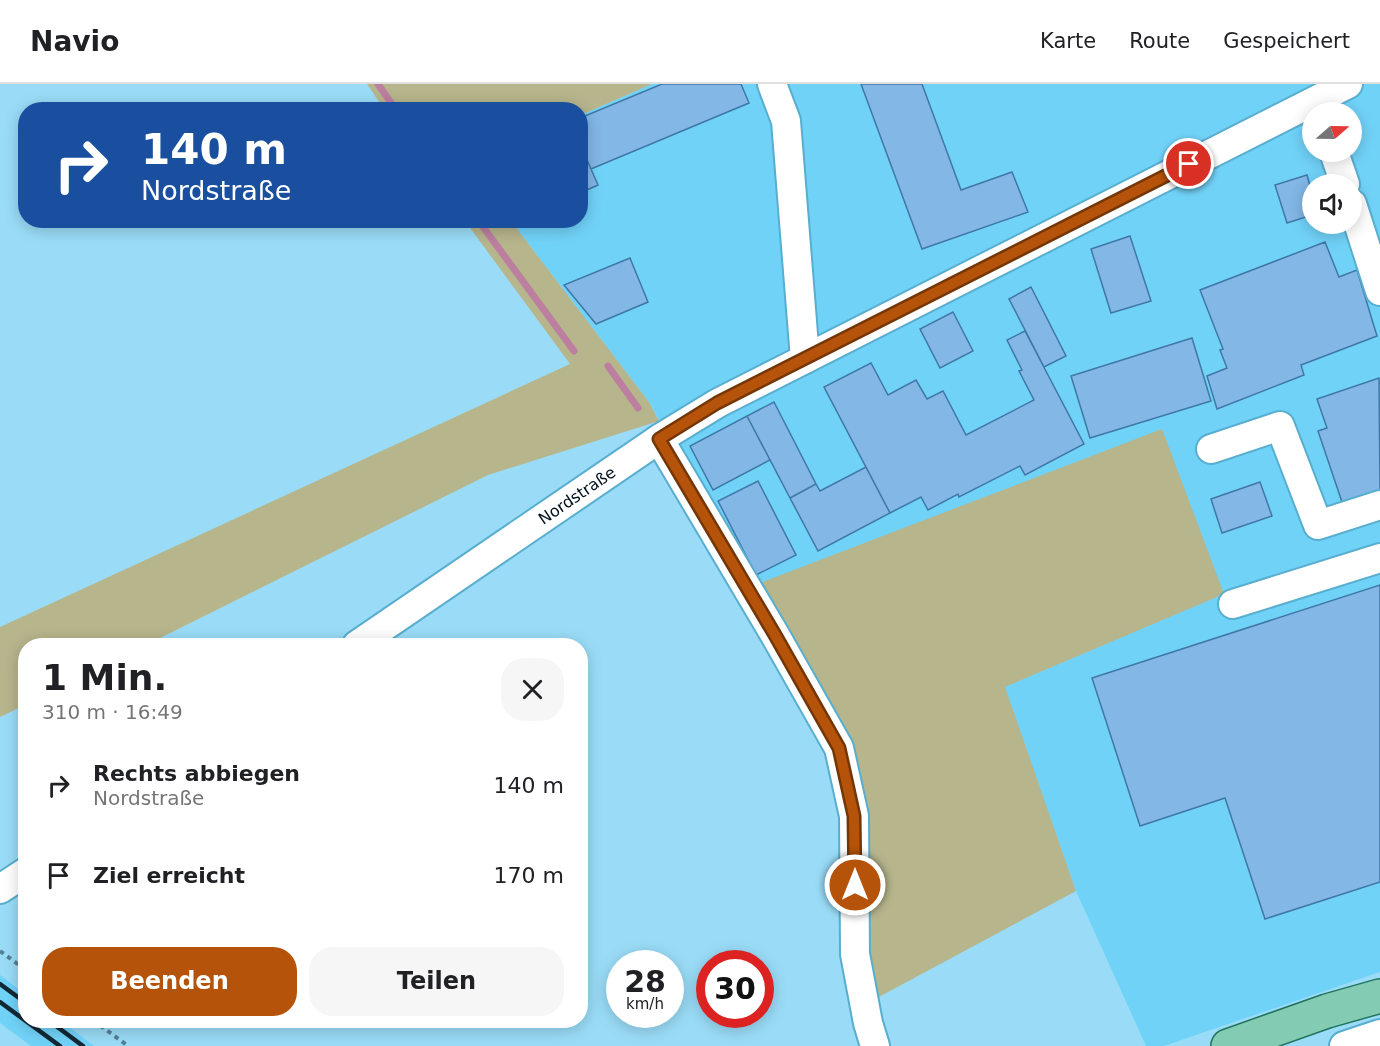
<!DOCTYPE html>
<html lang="de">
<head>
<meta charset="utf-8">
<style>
  body { margin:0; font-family:"DejaVu Sans",sans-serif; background:#f6f6f6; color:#202124; height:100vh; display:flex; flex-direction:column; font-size:22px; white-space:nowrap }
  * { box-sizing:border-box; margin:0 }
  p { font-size:20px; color:#757577 }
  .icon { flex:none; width:33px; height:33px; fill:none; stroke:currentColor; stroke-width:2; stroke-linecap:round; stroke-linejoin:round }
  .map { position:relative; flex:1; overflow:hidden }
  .side { position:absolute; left:18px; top:554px; width:570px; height:390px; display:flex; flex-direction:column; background:#fff; border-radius:24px; box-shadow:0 3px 15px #0003 }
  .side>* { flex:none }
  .hud { position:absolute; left:18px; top:18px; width:570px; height:126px; border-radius:24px; box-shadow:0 3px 15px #0003; background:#1a4fa0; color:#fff; overflow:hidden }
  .needle { width:39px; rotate:70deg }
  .tools { position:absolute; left:1302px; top:18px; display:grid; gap:12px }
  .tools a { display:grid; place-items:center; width:60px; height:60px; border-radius:50%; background:#fff; box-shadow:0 3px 15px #0003; font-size:30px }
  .speed { position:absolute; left:606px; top:866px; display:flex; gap:12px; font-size:30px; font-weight:700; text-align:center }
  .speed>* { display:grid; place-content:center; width:78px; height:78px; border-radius:50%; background:#fff; box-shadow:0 3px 15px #0003; line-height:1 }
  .speed small { font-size:15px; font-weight:400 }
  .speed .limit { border:9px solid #d22; background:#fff; color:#111 }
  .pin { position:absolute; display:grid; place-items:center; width:51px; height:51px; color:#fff; margin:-26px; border:3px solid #fff; border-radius:50%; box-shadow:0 2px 6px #0007 }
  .me { position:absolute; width:66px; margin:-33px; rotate:0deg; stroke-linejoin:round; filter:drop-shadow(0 0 4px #0008) }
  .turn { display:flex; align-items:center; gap:21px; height:126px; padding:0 24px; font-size:27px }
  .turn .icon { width:78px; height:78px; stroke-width:2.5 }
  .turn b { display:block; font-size:42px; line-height:51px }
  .round { display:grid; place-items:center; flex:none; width:63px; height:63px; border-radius:24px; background:#f6f6f6 }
  .head { display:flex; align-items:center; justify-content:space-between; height:102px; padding:0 24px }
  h1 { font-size:36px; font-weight:700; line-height:45px }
  .action { display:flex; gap:12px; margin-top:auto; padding:12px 24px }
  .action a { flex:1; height:69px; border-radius:24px; background:#b45309; color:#fff; font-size:24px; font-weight:700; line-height:69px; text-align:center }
  .action a+a { background:#f6f6f6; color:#202124 }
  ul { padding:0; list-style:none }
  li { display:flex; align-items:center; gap:18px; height:90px; padding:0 24px }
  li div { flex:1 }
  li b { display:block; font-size:22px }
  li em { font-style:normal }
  header { display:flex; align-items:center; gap:36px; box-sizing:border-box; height:84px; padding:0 30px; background:#fff; border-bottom:2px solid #e0e0e0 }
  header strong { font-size:28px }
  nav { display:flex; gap:33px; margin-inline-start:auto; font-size:21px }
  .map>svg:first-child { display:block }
  .built { fill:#71d2f8; fill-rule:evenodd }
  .green { fill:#b6b58c }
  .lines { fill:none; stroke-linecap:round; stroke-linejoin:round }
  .stream { stroke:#bc7fa0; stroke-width:7 }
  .building { fill:#82b7e6; stroke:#3f78a7; stroke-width:1.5 }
  .minor-casing { stroke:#58aecf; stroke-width:32 }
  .major-casing { stroke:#20735c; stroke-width:36 }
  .path { stroke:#558194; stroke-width:4; stroke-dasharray:4.5 4.5; stroke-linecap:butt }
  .minor { stroke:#fff; stroke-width:28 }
  .major { stroke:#83cbb3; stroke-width:33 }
  .rail { stroke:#122834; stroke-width:4.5 }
  .route-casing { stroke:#753606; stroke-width:15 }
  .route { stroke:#b45309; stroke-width:10 }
  .labels { text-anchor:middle; stroke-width:6; stroke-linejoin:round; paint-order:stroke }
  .street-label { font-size:16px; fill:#00101a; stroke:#e5f5fc }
</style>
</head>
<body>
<header>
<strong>Navio</strong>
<nav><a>Karte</a><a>Route</a><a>Gespeichert</a></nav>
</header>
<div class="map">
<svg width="1380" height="962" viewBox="0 0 1380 962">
  <rect width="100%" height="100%" fill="#9adcf7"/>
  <!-- built -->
  <path class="built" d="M652 0H1380V888L1164 962H1146L1076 807 1004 603 1223 510 752 502 649 318 511 137 580 136 581 31ZM1312 28H1352V68H1312ZM1312 100H1352V140H1312Z
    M0 891 25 910 26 936H60L94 962H31L0 939Z"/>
  <!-- green -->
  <path class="green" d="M367 0H652L581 31 580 26 384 25Z
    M465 137H511L649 318 659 337 488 391 146 561H26L25 621 0 633V543L570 280Z
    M1162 345 1224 510 1005 603 1076 807 875 915 862 863 863 731 752 502Z"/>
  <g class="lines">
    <!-- stream -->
    <path class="stream" d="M378 0 396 26
      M478 136 574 267
      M608 282 638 324"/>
  </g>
  <!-- building -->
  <path class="building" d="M662 0H741L749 19 591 85 580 60V34Z
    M861 0H922L961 106 1012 88 1028 128 922 165Z
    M580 60 598 101 580 109Z
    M1307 91 1312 109V131L1287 139 1275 101Z
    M1130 152 1151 217 1111 229 1091 165Z
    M1325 158 1339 193 1357 186 1377 252 1301 281 1304 291 1217 325 1207 292 1227 284 1220 266 1223 265 1200 206Z
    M630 174 648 218 596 240 564 201Z
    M1031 203 1066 272 1044 283 1009 215Z
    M953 228 973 267 940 284 920 245Z
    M1025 247 1084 360 1025 391 1020 382 959 413 958 410 928 426 921 413 890 429 824 303 871 279 888 311 916 296 927 315 943 307 966 351 1034 316 1019 287 1022 286 1007 256Z
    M1192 254 1211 317 1090 354 1071 292Z
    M1379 294 1380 408 1343 421 1318 347 1327 344 1317 315Z
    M774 318 816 400 790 414 747 332Z
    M747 332 770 376 713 406 690 362Z
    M866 383 890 429 818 467 790 414 816 400 820 407Z
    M758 397 796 471 756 491 718 417Z
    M1260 398 1272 432 1222 449 1211 415Z
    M1380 501V798L1265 835 1225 714 1140 742 1092 594Z"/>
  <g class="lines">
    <!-- minor casing -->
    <g class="minor-casing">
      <g id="minor">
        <path d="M772 0 786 37 805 275"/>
        <path d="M1334 68 1345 100"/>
        <path d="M1352 120 1380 207"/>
        <path d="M659 355 775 551 839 664 854 732 855 870 868 939 875 962"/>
        <path d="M1211 365 1280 342 1318 441 1380 421"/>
        <path d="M1233 520 1380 474"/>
        <path id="s1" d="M357 561 659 355 718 319 1348 0"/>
        <path d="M0 805 26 788"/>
        <path d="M1344 962 1380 950"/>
      </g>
    </g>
    <!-- major casing -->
    <g class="major-casing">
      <path id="major" d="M1228 962 1327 927 1380 912"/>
    </g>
    <!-- path -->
    <path class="path" d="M0 867 26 886
      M93 936 128 962"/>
    <!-- minor -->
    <use href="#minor" class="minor"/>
    <!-- major -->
    <use href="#major" class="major"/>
    <!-- rail -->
    <path class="rail" d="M0 900 26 919
      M0 918 60 962
      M48 936 83 962"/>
  </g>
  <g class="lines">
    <!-- route casing -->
    <g class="route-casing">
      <path id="route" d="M855 801 854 732 839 664 775 551 659 355 717 319 1189 80"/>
    </g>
    <!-- route -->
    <use href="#route" class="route"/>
  </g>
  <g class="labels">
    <!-- street labels -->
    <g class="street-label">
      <text dy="6" stroke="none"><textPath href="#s1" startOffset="266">Nordstraße</textPath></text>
    </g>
  </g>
</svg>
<div class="tools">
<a><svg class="needle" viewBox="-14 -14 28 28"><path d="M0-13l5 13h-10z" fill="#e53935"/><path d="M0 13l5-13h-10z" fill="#757577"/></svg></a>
<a><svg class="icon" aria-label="sound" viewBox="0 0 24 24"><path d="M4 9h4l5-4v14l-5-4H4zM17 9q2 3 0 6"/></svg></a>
</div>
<div class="speed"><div>28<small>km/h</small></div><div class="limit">30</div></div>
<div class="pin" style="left:1189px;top:80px;background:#d93025"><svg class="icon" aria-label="arrive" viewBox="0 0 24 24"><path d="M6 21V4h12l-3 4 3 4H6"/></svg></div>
<svg class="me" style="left:855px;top:801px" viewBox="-20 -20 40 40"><circle r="17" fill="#b45309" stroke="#fff" stroke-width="3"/><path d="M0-11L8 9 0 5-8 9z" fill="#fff"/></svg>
<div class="hud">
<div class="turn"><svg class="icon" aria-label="right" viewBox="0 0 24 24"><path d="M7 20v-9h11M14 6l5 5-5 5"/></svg><div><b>140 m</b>Nordstraße</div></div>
</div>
<section class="side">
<div class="head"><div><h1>1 Min.</h1><p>310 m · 16:49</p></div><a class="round"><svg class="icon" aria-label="close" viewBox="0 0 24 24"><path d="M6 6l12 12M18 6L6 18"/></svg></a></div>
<ul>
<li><svg class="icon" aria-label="right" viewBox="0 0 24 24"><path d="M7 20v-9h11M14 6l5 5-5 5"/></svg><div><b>Rechts abbiegen</b><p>Nordstraße</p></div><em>140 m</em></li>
<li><svg class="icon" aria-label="arrive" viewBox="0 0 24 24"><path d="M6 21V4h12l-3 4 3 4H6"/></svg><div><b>Ziel erreicht</b></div><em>170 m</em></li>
</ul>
<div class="action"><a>Beenden</a><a>Teilen</a></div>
</section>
</div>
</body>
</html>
